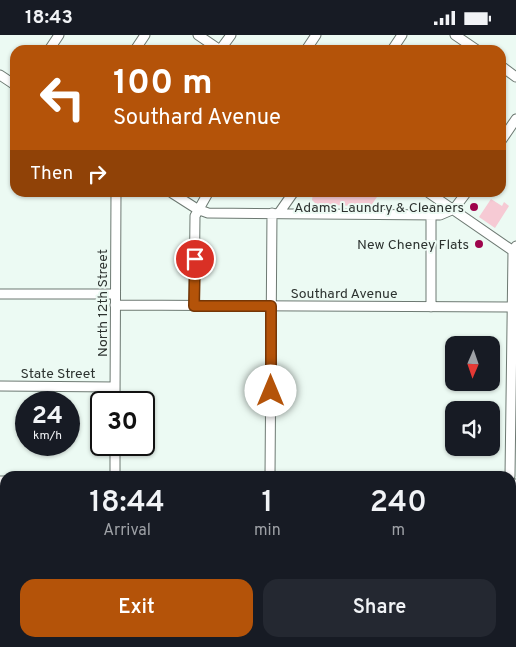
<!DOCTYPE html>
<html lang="en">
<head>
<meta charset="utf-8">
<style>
  body { margin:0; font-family:Overpass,sans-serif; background:#242831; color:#f1f3f6; height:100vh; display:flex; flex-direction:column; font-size:19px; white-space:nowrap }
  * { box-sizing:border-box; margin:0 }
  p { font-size:16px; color:#9ea1a6 }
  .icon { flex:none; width:28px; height:28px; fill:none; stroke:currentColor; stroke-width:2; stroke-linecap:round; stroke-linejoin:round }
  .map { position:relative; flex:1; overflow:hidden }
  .panel { position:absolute; left:0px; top:436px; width:516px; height:176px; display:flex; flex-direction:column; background:#171b24; border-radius:15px 15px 0 0; box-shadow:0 1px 4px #0004 }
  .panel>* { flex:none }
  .banner { position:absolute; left:10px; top:10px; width:496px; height:152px; border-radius:15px; box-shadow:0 1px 4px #0004; background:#b45309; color:#fff; overflow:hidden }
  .needle { width:32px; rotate:182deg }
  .buttons { position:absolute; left:445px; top:301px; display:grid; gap:10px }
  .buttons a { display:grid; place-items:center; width:55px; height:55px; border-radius:10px; background:#171b24; box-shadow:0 1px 4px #0004; font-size:25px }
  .speed { position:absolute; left:15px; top:356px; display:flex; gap:10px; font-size:25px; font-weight:700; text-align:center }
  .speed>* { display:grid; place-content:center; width:65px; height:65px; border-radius:50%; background:#171b24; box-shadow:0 1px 4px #0004; line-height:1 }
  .speed small { font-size:12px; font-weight:400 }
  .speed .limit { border:2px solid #111; border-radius:8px; background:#fff; color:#111 }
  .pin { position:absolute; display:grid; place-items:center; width:42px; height:42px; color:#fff; margin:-21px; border:2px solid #fff; border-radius:50%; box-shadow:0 1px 5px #0007 }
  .me { position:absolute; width:55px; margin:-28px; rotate:0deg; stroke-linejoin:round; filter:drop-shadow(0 0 4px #0008) }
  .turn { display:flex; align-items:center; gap:18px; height:105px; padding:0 20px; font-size:22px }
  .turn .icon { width:65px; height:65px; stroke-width:2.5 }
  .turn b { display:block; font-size:35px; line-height:42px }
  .then { display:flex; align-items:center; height:48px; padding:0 20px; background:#0003; gap:10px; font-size:19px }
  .eta { display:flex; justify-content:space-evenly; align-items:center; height:85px; text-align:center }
  .eta b { font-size:30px; font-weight:600; line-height:35px }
  .primary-button { display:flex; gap:10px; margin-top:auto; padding:10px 20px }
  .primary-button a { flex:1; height:58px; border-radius:15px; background:#b45309; color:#fff; font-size:20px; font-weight:600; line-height:58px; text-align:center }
  .primary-button a+a { background:#242831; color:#f1f3f6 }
  .status { display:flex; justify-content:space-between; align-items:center; height:35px; padding:0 25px; background:#171b24; direction:ltr }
  .status svg { height:14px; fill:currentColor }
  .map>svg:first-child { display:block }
  .green { fill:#f6cad4 }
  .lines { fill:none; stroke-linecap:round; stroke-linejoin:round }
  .minor-casing { stroke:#6d7972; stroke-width:11 }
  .minor { stroke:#fff; stroke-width:9 }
  .route-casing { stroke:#753606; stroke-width:12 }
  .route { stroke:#b45309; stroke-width:9 }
  .poi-dot { fill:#9e044c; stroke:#ecfaf3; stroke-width:2 }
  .labels { text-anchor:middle; stroke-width:4; stroke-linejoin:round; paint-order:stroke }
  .poi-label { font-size:14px; fill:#2d3330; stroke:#ecfaf3; text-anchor:end }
  .street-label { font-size:14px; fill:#2d3330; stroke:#ecfaf3 }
</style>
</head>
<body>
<div class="status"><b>18:43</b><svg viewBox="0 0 49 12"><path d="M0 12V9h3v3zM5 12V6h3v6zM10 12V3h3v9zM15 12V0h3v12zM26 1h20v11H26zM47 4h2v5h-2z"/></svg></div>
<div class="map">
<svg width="516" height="612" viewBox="0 0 516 612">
  <rect width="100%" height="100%" fill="#ecfaf3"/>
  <!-- green -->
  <path class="green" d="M313 158H370L377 162 370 172 316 169 312 165Z
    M491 164 502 171 504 167 509 171 495 193 479 182Z"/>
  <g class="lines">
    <!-- minor casing -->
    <g class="minor-casing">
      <path id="minor" d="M198 0 220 15
        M455 0 477 15
        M49 15 59 0
        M135 15 145 0
        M220 15 231 0
        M306 15 316 0
        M392 15 402 0
        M501 31 516 42
        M0 40 15 50
        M501 106 516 84
        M172 158 197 174 208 178 440 180 454 174 466 158
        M429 158 516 218
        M279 178 293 158
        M0 259H115
        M115 270 512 272
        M194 271 195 181 208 158
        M431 272V180
        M0 351 115 352
        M115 368 116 158
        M115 441V410
        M270 441 272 178
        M510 441 513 216 516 211
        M0 446H5
        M511 449H516
        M511 536H516
        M218 608V612
        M113 612 120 608
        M269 612V608
        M509 612V608"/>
    </g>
    <!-- minor -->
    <use href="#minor" class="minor"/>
  </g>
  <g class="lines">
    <!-- route casing -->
    <g class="route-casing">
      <path id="route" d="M195 224 194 271H271V356"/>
    </g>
    <!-- route -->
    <use href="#route" class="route"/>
  </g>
  <!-- markers -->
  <g class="poi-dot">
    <circle cx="474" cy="172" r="5"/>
    <circle cx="479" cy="209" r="5"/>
  </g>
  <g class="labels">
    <!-- poi labels -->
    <g class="poi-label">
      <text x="464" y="177">Adams Laundry &amp; Cleaners</text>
      <text x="469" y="214">New Cheney Flats</text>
    </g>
    <!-- street labels -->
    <g class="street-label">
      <text x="344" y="263">Southard Avenue</text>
      <text transform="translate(102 268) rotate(-90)" y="5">North 12th Street</text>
      <text x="58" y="343">State Street</text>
    </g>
  </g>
</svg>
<div class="buttons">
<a><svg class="needle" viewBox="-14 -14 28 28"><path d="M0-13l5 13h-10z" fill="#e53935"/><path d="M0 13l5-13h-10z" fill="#9ea1a6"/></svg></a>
<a><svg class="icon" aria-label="sound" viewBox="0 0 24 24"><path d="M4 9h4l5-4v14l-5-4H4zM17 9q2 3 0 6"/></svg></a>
</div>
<div class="speed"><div>24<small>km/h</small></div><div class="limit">30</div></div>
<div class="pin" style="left:195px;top:224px;background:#d93025"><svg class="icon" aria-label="arrive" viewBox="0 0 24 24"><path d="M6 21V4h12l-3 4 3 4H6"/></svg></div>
<svg class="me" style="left:271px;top:356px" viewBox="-20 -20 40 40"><circle r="19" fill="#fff"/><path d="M0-13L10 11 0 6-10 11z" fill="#b45309"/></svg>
<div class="banner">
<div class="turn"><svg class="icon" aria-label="left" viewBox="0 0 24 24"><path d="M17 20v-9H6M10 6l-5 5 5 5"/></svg><div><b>100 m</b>Southard Avenue</div></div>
<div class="then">Then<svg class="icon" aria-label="right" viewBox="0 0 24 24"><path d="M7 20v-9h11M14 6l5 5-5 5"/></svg></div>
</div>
<section class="panel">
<div class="eta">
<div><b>18:44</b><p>Arrival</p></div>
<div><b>1</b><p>min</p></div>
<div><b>240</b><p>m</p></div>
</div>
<div class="primary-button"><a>Exit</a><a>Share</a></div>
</section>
</div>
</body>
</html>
